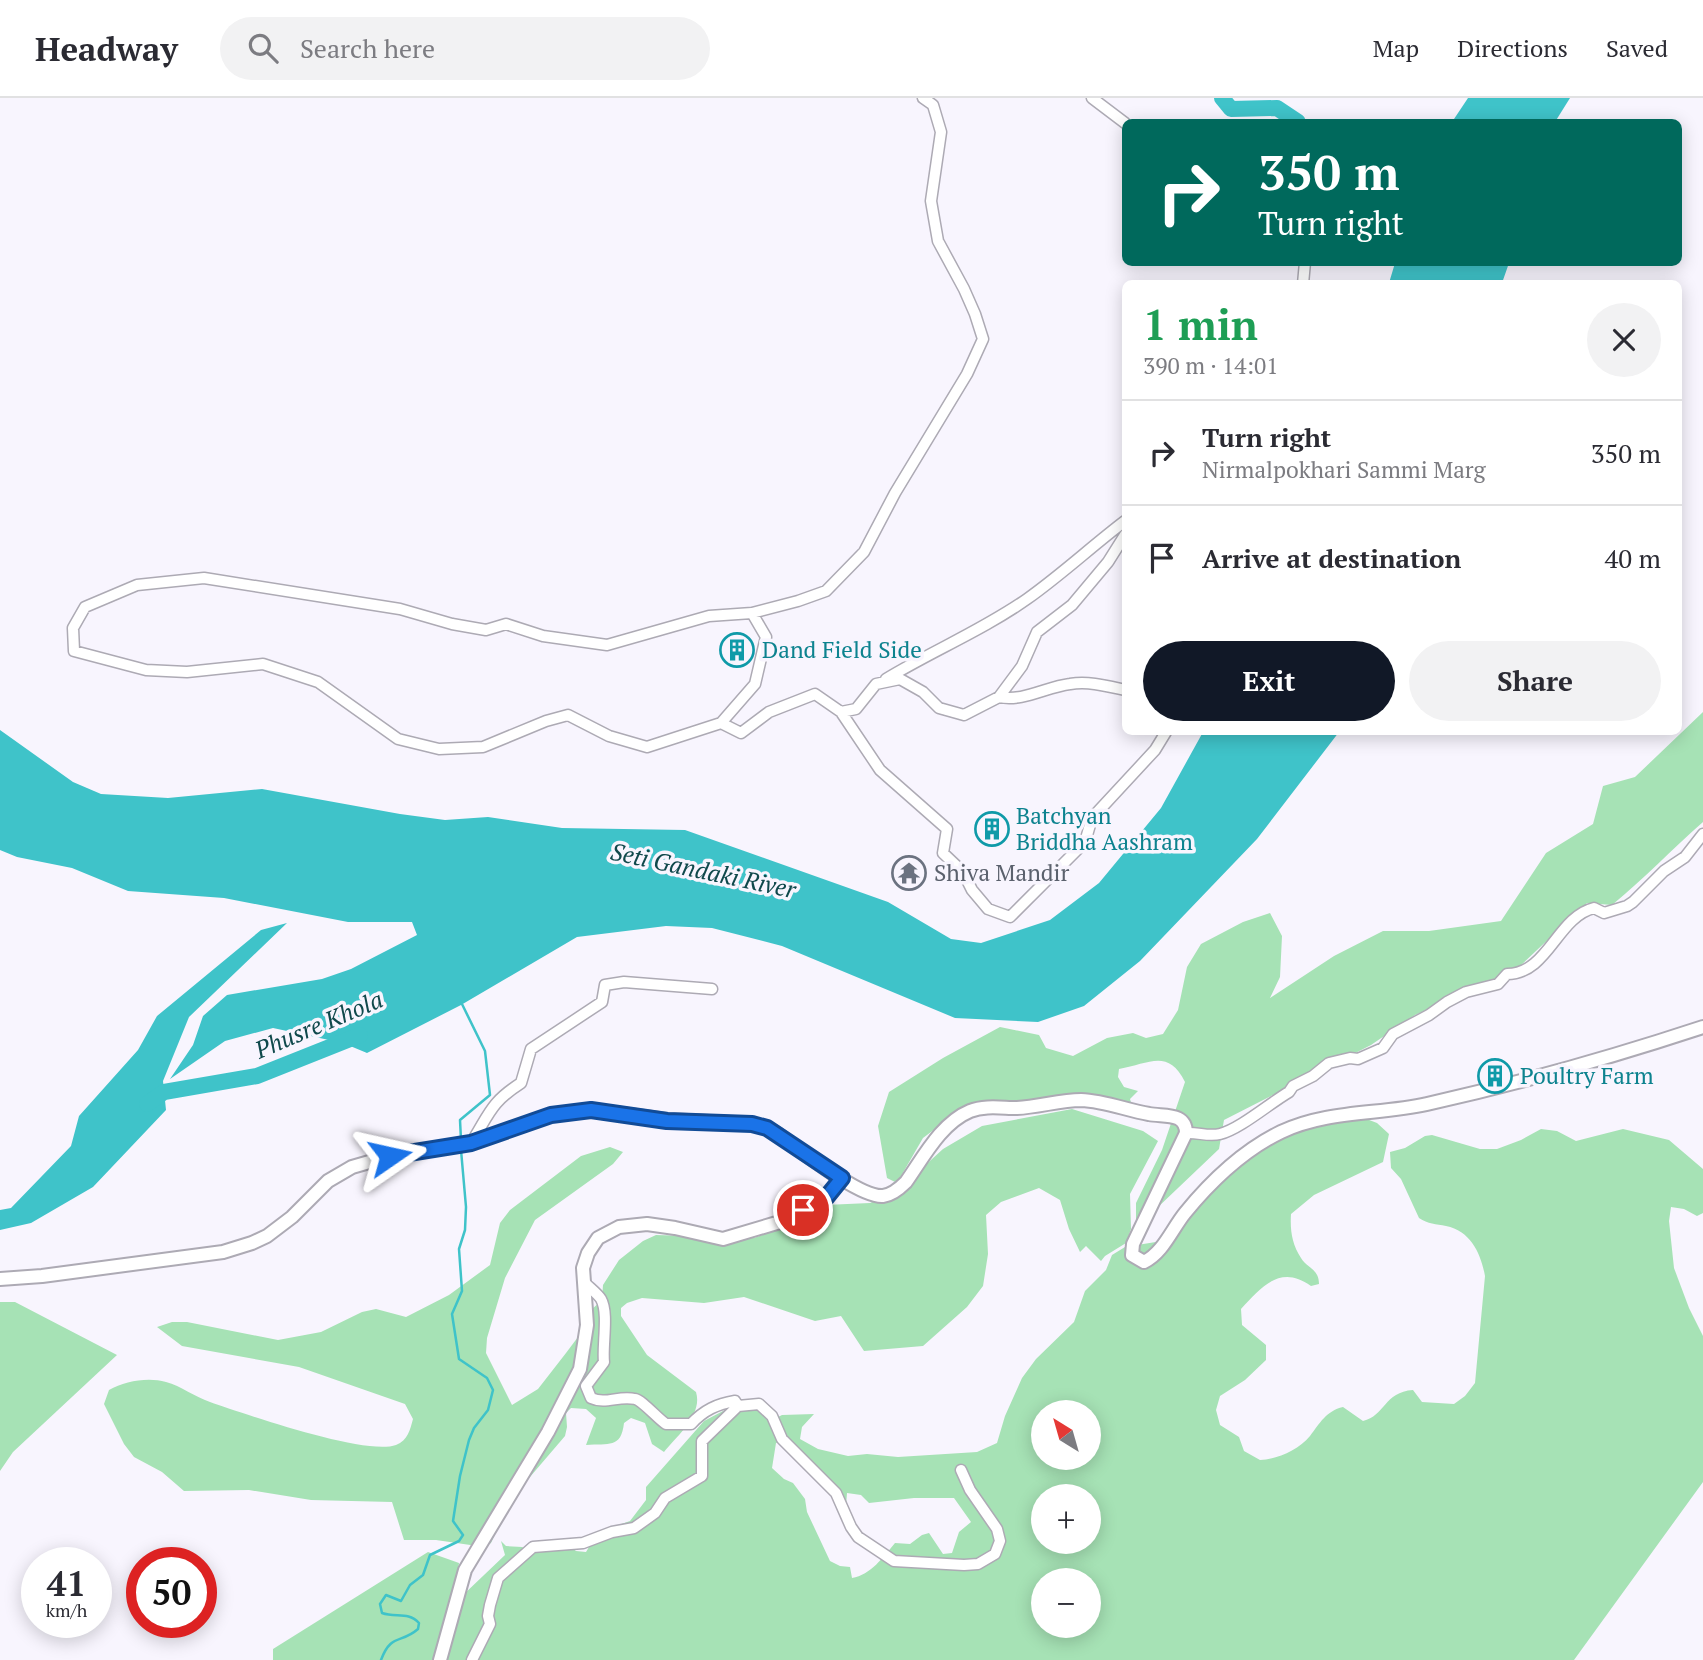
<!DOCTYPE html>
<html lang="en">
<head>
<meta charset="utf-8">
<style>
  body { margin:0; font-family:"PT Serif",serif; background:#f2f2f3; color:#2b2b33; height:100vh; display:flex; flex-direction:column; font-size:26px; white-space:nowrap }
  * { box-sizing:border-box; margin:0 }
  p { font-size:23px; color:#7c7c81 }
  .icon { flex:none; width:38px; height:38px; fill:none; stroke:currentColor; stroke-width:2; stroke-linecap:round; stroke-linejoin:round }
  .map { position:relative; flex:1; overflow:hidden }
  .side { position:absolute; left:1122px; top:182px; width:560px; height:455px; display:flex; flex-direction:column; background:#fff; border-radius:10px; box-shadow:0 4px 18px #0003 }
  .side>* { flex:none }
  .hud { position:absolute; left:1122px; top:21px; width:560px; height:147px; border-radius:10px; box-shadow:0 4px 18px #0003; background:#00695c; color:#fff; overflow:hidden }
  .needle { width:46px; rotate:323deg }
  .buttons { position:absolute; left:1031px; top:1302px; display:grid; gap:14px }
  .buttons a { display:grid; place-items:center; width:70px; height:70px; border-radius:50%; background:#fff; box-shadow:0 4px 18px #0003; font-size:35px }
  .speed { position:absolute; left:21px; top:1449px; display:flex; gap:14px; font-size:35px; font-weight:700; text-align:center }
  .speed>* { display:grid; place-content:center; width:91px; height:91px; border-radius:50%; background:#fff; box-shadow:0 4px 18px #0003; line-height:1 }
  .speed small { font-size:18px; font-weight:400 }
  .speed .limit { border:10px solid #d22; background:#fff; color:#111 }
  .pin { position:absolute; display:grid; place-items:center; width:60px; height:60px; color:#fff; margin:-30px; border:4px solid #fff; border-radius:50%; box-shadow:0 2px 7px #0007 }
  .me { position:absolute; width:77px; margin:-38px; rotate:79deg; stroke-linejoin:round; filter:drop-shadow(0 0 5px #0008) }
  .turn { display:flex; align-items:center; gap:24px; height:147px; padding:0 21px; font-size:32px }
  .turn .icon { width:91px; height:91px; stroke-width:2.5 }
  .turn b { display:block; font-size:49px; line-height:60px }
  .round { display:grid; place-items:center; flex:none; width:74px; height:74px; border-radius:37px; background:#f2f2f3 }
  .summary { display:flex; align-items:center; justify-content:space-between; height:119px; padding:0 21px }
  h1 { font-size:42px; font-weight:600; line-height:52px; color:#1e9e55 }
  .cta { display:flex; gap:14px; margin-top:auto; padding:14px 21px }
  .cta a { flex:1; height:80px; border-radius:42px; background:#111827; color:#fff; font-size:28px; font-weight:600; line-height:80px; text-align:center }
  .cta a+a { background:#f2f2f3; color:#2b2b33 }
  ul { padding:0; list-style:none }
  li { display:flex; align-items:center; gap:21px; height:105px; padding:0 21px; border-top:2px solid #e1e1e2 }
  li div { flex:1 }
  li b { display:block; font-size:26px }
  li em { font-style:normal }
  header { display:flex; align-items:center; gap:42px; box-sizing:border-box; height:98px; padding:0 35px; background:#fff; border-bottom:2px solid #e1e1e2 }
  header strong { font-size:33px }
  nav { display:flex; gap:38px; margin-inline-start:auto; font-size:24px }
  .search { width:490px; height:63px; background:#f2f2f3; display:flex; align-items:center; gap:18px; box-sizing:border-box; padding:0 24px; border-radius:38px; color:#7c7c81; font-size:26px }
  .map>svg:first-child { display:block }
  .green { fill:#a6e2b5; fill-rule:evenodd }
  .water { fill:#3fc3c9 }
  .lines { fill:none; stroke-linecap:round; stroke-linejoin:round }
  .stream { stroke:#3fc3c9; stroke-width:2.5 }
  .river { stroke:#3fc3c9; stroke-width:16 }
  .minor-casing { stroke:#adaab4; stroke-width:13 }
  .secondary-casing { stroke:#adaab4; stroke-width:16 }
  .minor { stroke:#fff; stroke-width:10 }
  .secondary { stroke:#fff; stroke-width:12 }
  .route-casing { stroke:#114b97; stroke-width:18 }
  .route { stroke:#1a73e8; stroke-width:12 }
  .labels { text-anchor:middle; stroke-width:7; stroke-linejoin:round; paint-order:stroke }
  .culture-label { font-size:23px; fill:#0d838f; stroke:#f8f5fe; text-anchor:start }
  .worship-label { font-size:23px; fill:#5b616d; stroke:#f8f5fe; text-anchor:start }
  .water-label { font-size:24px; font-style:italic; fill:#10494c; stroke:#f8f5fe }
</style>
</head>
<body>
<header>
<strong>Headway</strong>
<div class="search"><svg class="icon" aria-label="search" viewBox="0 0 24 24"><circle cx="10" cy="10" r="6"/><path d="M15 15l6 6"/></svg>Search here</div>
<nav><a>Map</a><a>Directions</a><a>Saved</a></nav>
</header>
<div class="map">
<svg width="1703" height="1562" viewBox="0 0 1703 1562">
  <rect width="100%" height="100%" fill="#f8f5fe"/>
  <!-- green -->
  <path class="green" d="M1703 614V724C1672 751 1644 781 1612 807L1587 805 1518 870 1415 917 1371 947 1224 1022 1219 1051 1136 1130V1105L1162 1052 1185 984C1168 950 1149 966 1119 971L1118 979 1124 989 1138 993 1130 1001 1133 1011 1082 997 1046 1007 968 1006 923 1040 897 1085 887 1080 878 1028 889 994 943 960 1000 929 1039 937 1046 950 1073 958 1107 940 1133 935 1146 940 1163 936 1178 912 1187 869 1201 846 1243 824 1270 815 1282 838 1280 879 1270 900 1334 858 1383 833H1429L1501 823 1546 755 1593 726 1603 688 1635 679Z
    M1072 1011 1143 1033 1158 1043 1130 1096 1131 1131 1126 1145 1105 1158 1101 1163 1086 1148 1080 1154 1069 1131 1060 1102 1039 1090 1001 1104 986 1117 988 1156 983 1188 967 1209 923 1248 864 1253 841 1218 815 1223 744 1199 704 1205 642 1200 627 1205 621 1210V1218L647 1257 696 1294C703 1317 677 1338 664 1354L652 1346 645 1325 631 1320 624 1325C621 1351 609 1345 586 1347L596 1320 586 1311 571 1310 566 1315 567 1329 565 1338 512 1400 491 1445 484 1449 436 1442H404L392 1404 311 1402 249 1392 184 1393 162 1374 134 1359 124 1346 104 1306 109 1292C125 1283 148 1279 166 1284 181 1288 195 1299 210 1304 245 1316 365 1358 396 1347 408 1342 410 1332 413 1321L405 1306 299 1269 182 1248 157 1229 172 1224H187L278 1242 321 1234 362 1214 376 1211 406 1219 449 1197 490 1167 500 1125 510 1112 581 1058 610 1049 623 1054 613 1066 535 1122 505 1180 487 1240 486 1255 512 1307 538 1291 566 1255 587 1227 590 1213 602 1202 603 1187 619 1162 643 1143 656 1137 754 1140 799 1123 825 1107 870 1105 897 1093 943 1051 982 1028Z
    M1364 1020 1377 1025 1389 1036 1383 1064 1314 1097 1291 1116C1290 1133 1292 1146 1301 1160 1308 1171 1319 1171 1319 1186L1311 1188C1281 1166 1262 1188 1241 1211L1242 1227 1266 1247V1262L1245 1282 1220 1298 1216 1312 1220 1327 1239 1339 1244 1353 1260 1362C1278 1361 1298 1352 1310 1338 1320 1325 1326 1313 1343 1309L1363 1323C1385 1318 1384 1294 1413 1292L1422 1304 1454 1306 1465 1298 1475 1285 1485 1178C1481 1156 1471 1133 1446 1128 1436 1126 1428 1126 1419 1120L1401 1081 1391 1070 1390 1054 1405 1050 1425 1038 1432 1037 1480 1051H1497L1521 1042 1541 1031 1557 1033 1576 1043 1623 1031 1669 1042 1703 1071V1115L1697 1118 1684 1111 1671 1109 1669 1123 1674 1170 1689 1210 1703 1238V1384L1574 1562H273V1551L428 1454 459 1465 457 1482 462 1498 505 1457 501 1443 506 1448 522 1449 532 1454 565 1444 576 1453 586 1454 598 1434 630 1423 646 1402V1389L704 1323 723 1313 745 1310 760 1312 774 1330 781 1343 776 1345 772 1370 784 1381 793 1385 805 1401 807 1414 830 1463 840 1468 850 1469 852 1480C871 1477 883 1459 895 1445L910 1446 922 1437 929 1435 943 1456 952 1455 959 1434 971 1424 954 1400H914L869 1405 861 1397 847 1395 846 1408 785 1339 776 1320 782 1317 814 1316 802 1329 800 1341 818 1351 848 1358 867 1356 898 1359 977 1354 997 1345 1005 1318 1022 1280 1036 1261 1074 1224 1085 1193 1106 1172 1112 1157 1125 1149 1168 1142 1195 1108 1249 1058 1283 1038 1313 1025ZM1043 1314H1088V1360H1043ZM1043 1398H1088V1444H1043ZM1043 1482H1088V1528H1043Z
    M0 1204H15L117 1257 13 1354 0 1373Z"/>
  <!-- water -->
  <path class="water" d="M1468 0H1570L1555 24H1452Z
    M1395 165V164L1509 165 1502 185H1389Z
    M0 632 73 684 101 696 168 700 262 691 400 716 445 722 488 719 562 730 685 732 888 804 951 841 981 845 1050 822 1099 785 1161 710 1203 634H1339L1257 741 1140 863 1084 908 1038 924 955 920 782 848 712 830 666 828 577 839 461 907 367 955 343 945 273 930 225 943 170 981 193 947 203 918 227 897 322 881 351 871 417 837 412 824H348L224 800 128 793 72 770 17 759 0 752Z
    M287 825 189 919 163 983 166 1012 93 1089 31 1125 0 1132V1112L11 1110 71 1048 79 1018 138 952 157 918 261 832Z"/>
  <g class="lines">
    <!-- stream -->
    <path class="stream" d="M461 1042 460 1022 490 997 485 953 461 904
      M381 1562C391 1535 401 1546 418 1531L419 1525C408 1513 396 1520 382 1515L380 1506 386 1497 401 1503 410 1487 423 1477 430 1457 459 1443 463 1437 453 1423 460 1378 469 1342 474 1330 488 1312 493 1292 487 1280 459 1261 452 1216 462 1193 459 1151 465 1132 466 1109 461 1052"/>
    <!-- river -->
    <path class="river" d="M1222 0 1231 11 1277 10 1298 24
      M147 1006 164 994 257 978 360 937"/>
    <!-- minor casing -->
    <g class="minor-casing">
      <path id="minor" d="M1092 0 1125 25
        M1303 186 1305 164
        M752 515 766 539 755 586 721 625 647 649 609 638 568 617 546 623 483 649 439 651 398 641 318 584 263 566 187 574 146 572 74 553 73 530 85 509 137 487 204 480 400 511 452 526 486 532 506 526 543 538 607 547 709 518 752 515 798 503 826 493 864 454 895 395 967 276 983 241 975 216 964 191 938 143 931 103 941 34 933 7 923 0
        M886 581C932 553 983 532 1027 501 1061 477 1092 448 1125 423
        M999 599C1023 604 1046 589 1070 586 1089 583 1107 588 1125 592
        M841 614 856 611 876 586 900 581 923 594 939 610 964 617 999 599 1022 568 1037 534 1072 507 1108 464 1125 437
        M721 625 741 635 769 614 815 596 841 614 880 672 947 731 943 755 963 774 972 792 988 811 1010 819 1085 744 1092 720 1155 652 1166 634
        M1186 1035C1198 1034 1208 1039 1220 1036 1240 1031 1270 1005 1289 994L1293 988 1313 978 1329 965 1350 960 1358 961 1383 950 1393 936 1429 917 1447 904 1466 894 1498 886 1507 876C1548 876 1557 819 1594 810L1604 815 1627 808 1633 804 1664 773 1685 759 1703 736
        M471 1045C490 1015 490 1005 521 985L531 951 602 904 605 887 624 884 712 891
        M585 1185C590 1190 598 1196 601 1201 609 1215 602 1248 604 1264L586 1288 591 1300C606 1307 619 1297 635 1301 642 1302 658 1321 666 1326H691C704 1312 717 1306 735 1303L738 1308 759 1306 772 1318 782 1341 836 1395 851 1429 858 1439 894 1463 964 1467 978 1466 995 1456 1000 1443 997 1431 970 1392 961 1372
        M472 1562 490 1526 488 1518 490 1507 498 1480 533 1449 583 1445 612 1434 634 1430 655 1415 665 1400 702 1378V1343L738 1308"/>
    </g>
    <!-- secondary casing -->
    <g class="secondary-casing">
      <path id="secondary" d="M0 1181 42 1178 223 1154 252 1145 267 1138 292 1119 328 1083 352 1069 390 1058 471 1045 551 1017 591 1012 667 1022 752 1026 767 1030 779 1037C799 1051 860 1100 883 1098 892 1097 900 1090 906 1084 923 1060 941 1025 970 1013 985 1007 1002 1010 1017 1010 1039 1009 1060 1002 1081 1002 1105 1003 1126 1012 1149 1016 1164 1019 1186 1014 1186 1035L1133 1146 1132 1157 1144 1164C1163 1155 1172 1131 1185 1115 1212 1082 1242 1053 1281 1034 1328 1012 1378 1017 1427 1006 1520 985 1612 959 1703 929
        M440 1562 465 1472 548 1334 580 1271 587 1227 583 1170 588 1155 598 1140 619 1129 647 1126 675 1130 723 1141 780 1124 825 1101 842 1080"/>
    </g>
    <!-- minor -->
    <use href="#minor" class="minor"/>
    <!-- secondary -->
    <use href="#secondary" class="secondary"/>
  </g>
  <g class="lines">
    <!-- route casing -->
    <g class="route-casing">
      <path id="route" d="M390 1058 471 1045 551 1017 591 1012 667 1023 752 1026 767 1030 842 1080 825 1101 803 1112"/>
    </g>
    <!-- route -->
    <use href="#route" class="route"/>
  </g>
  <!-- icons -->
  <defs>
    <g id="building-ring" transform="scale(1.75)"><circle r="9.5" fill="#f8f5fe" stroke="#0f9aa8" stroke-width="1.5"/><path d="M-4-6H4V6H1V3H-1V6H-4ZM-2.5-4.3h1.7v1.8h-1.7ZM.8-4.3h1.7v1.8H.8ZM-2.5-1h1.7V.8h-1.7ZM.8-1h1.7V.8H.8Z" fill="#0f9aa8"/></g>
    <g id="temple-ring" transform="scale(1.75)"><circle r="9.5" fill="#f8f5fe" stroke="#6b7280" stroke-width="1.5"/><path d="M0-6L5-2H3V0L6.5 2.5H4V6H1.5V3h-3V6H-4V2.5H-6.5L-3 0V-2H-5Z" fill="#6b7280"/></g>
  </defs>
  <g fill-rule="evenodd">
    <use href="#building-ring" x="737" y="552"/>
    <use href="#building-ring" x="992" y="731"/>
    <use href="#temple-ring" x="909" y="775"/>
    <use href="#building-ring" x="1495" y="978"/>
  </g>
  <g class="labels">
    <!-- culture labels -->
    <g class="culture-label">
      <text x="762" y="560">Dand Field Side</text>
      <text x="1016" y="726">Batchyan<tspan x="1016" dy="26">Briddha Aashram</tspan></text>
      <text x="1520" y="986">Poultry Farm</text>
    </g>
    <!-- worship labels -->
    <g class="worship-label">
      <text x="934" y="783">Shiva Mandir</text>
    </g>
    <!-- water labels -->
    <g class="water-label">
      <text transform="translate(703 773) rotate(12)" y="8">Seti Gandaki River</text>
      <text transform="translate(319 927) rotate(-23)" y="8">Phusre Khola</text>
    </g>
  </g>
</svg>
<div class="buttons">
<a><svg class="needle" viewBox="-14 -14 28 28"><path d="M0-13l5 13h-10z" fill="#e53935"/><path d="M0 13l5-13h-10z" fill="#7c7c81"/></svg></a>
<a>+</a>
<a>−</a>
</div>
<div class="speed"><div>41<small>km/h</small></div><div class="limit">50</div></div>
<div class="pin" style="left:803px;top:1112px;background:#d93025"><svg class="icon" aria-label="arrive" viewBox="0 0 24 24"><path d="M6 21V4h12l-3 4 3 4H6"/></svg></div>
<svg class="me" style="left:390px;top:1058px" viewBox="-20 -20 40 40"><path d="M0-17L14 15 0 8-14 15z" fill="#1a73e8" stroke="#fff" stroke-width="4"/></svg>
<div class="hud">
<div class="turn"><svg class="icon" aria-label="right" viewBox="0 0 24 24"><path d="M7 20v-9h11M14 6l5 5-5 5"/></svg><div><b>350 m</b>Turn right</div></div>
</div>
<section class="side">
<div class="summary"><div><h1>1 min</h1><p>390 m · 14:01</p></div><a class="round"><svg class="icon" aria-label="close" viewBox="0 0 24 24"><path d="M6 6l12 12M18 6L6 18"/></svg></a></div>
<ul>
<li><svg class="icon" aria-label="right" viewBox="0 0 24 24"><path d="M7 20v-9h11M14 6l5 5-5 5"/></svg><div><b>Turn right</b><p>Nirmalpokhari Sammi Marg</p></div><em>350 m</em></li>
<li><svg class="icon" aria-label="arrive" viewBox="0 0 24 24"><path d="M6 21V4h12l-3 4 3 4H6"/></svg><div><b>Arrive at destination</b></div><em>40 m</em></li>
</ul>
<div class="cta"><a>Exit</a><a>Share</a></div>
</section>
</div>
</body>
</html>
